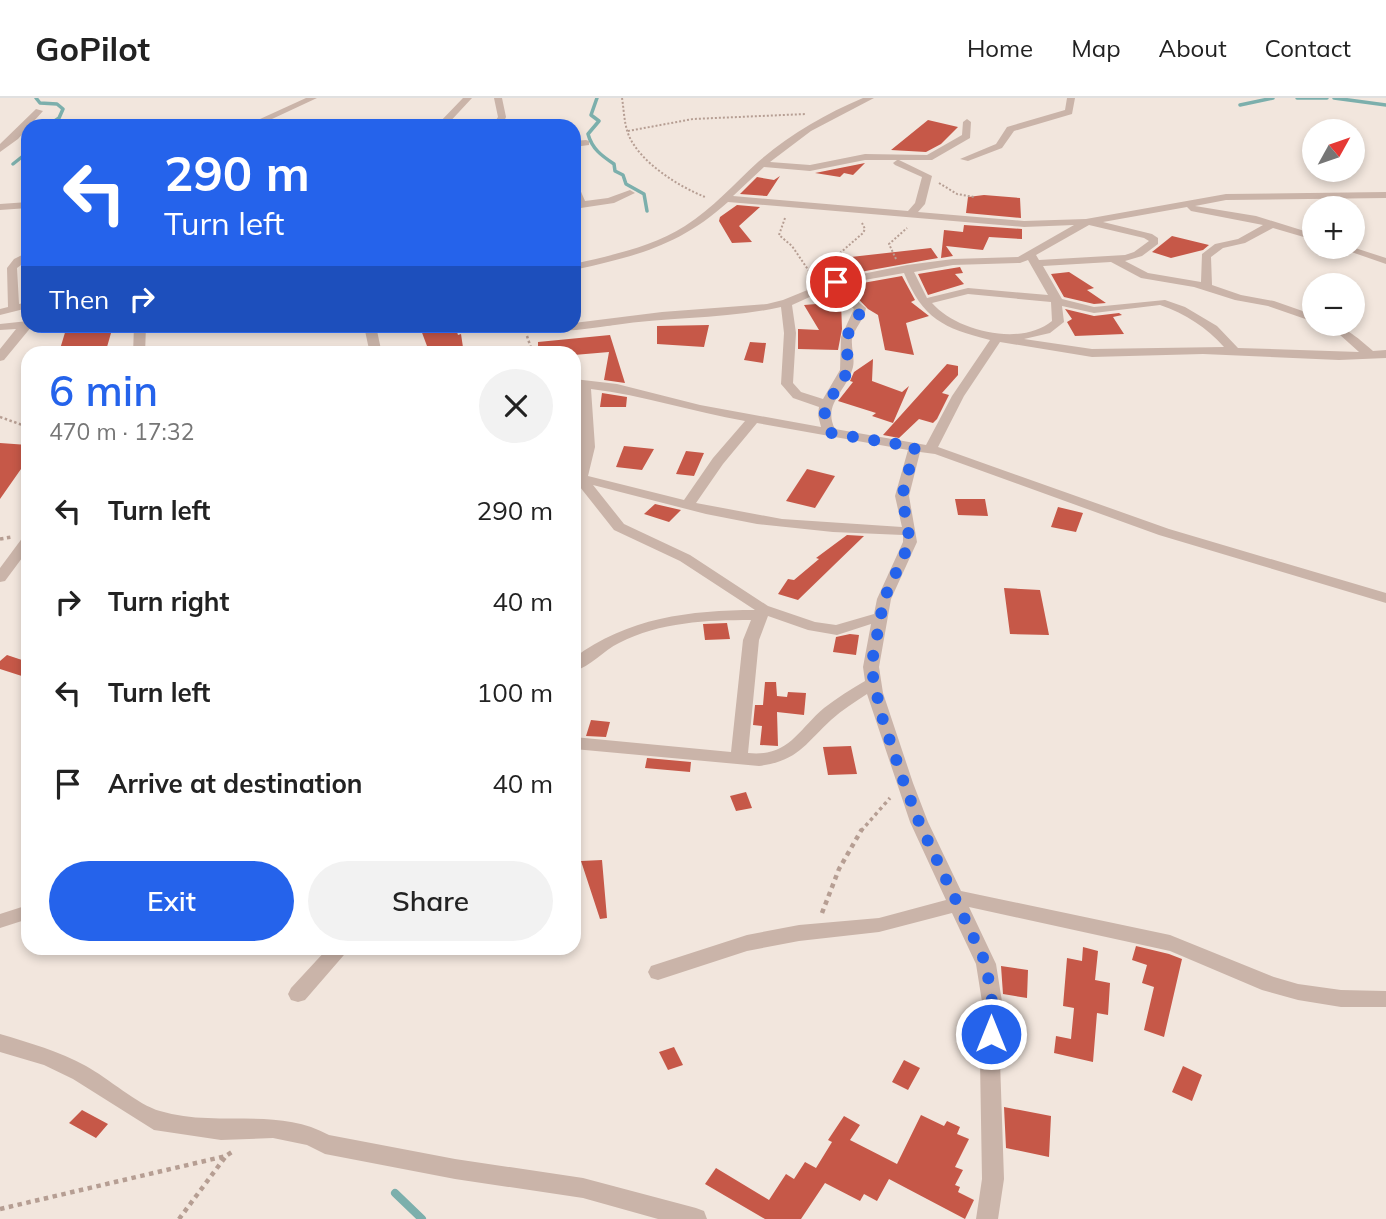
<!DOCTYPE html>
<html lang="en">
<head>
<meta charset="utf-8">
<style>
  body { margin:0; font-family:Mulish,sans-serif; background:#f2f2f2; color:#222; height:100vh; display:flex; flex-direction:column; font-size:26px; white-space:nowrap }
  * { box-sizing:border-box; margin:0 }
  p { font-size:23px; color:#767676 }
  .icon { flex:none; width:38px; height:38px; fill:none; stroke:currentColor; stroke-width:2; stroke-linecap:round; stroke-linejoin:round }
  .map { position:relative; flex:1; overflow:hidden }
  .panel { position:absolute; left:21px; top:248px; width:560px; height:609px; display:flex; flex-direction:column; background:#fff; border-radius:21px; box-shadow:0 4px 10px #0003 }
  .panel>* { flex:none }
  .banner { position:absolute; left:21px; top:21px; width:560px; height:214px; border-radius:21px; box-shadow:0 4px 10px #0003; background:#2563eb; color:#fff; overflow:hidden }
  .needle { width:46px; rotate:50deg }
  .buttons { position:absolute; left:1302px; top:21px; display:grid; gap:14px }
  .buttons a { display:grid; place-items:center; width:63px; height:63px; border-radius:50%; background:#fff; box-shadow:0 4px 10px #0003; font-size:35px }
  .pin { position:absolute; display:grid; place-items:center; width:60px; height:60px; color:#fff; margin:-30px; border:4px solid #fff; border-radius:50%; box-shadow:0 2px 7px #0007 }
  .me { position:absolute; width:77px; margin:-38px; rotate:0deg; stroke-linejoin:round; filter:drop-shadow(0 0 5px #0008) }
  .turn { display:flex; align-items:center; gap:24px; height:147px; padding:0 28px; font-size:32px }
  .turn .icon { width:91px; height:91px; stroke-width:2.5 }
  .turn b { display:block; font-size:49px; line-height:60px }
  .then { display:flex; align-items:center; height:66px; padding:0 28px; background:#0003; gap:14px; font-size:26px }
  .round { display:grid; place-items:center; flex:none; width:74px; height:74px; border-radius:37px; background:#f2f2f2 }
  .headline { display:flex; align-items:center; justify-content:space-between; height:119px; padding:0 28px }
  h1 { font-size:42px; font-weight:600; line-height:52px; color:#2563eb }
  .button { display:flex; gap:14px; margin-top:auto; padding:14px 28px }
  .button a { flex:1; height:80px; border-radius:42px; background:#2563eb; color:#fff; font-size:28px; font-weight:600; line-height:80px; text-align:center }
  .button a+a { background:#f2f2f2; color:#222 }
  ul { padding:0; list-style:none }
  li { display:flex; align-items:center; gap:21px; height:91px; padding:0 28px }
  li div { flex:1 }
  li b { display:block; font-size:26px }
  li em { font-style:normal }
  header { display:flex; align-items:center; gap:42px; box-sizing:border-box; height:98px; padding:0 35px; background:#fff; border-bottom:2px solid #e0e0e0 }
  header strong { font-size:33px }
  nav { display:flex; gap:38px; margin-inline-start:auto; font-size:24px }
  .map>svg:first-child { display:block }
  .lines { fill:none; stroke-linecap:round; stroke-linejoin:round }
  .stream-far1 { stroke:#7cafac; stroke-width:3.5 }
  .stream { stroke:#7cafac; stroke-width:8 }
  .building { fill:#c65848 }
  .path-far3 { stroke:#b69e93; stroke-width:2; stroke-dasharray:2 2; stroke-linecap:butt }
  .path-far2 { stroke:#b69e93; stroke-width:2.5; stroke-dasharray:2.5 2.5; stroke-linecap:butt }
  .path-far1 { stroke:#b69e93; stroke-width:3.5; stroke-dasharray:3.5 3.5; stroke-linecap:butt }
  .path { stroke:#b69e93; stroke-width:4.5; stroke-dasharray:4.5 4.5; stroke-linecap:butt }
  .street { fill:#cab4a9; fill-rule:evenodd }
  .route { stroke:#2563eb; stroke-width:12; stroke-dasharray:0 21.6 }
</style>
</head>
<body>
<header>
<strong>GoPilot</strong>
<nav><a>Home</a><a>Map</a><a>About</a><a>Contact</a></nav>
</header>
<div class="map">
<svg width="1386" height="1121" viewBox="0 0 1386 1121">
  <rect width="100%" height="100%" fill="#f2e6dd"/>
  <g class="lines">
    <!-- stream-far1 -->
    <path class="stream-far1" d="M36 0 40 5 57 6 63 11 59 20 47 28
      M597 0 591 17 599 23 588 36C592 51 602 58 614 66L615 73 623 77 626 86 644 96 647 113
      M1297 0H1327
      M1334 0 1386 7
      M1240 7 1273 0
      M13 66 28 54"/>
    <!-- stream -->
    <path class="stream" d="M395 1095 422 1121"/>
  </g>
  <!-- building -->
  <path class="building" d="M928 22 958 29 941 46 926 54 891 52Z
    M865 65 853 77 844 75 840 79 815 75Z
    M780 78 767 98 740 96 757 79 774 82Z
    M984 97 1020 100 1021 120 966 115 968 99Z
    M737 107 760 109 739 128 752 144 732 145 719 123 720 119Z
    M964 127 1022 131V141L989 139 983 152 946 148 953 158 941 160 944 132 963 134Z
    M1172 138 1209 147 1203 152 1171 160 1152 154Z
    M931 150 938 160 832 179 825 173 833 172 824 162Z
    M960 169 963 175 955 176 964 186 928 197 918 176Z
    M1069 174 1094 190 1087 192 1106 205 1094 206 1064 199 1051 176Z
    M902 178 915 202 911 204 929 218 906 225 914 257 885 252 878 217 868 211 846 188Z
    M841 204 842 231 838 252 798 251V231L819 232 804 207Z
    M1065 211 1094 218 1119 215 1122 217 1113 219 1124 236 1075 238 1067 224 1072 221Z
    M709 227 704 249 657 246V228Z
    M67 228H113L105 256H89L91 249 60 251Z
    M455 228 458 237 461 236 464 256H430L421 232Z
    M610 237 625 285 604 282 609 254 574 257 538 256V244Z
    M750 244 766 245 763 265 744 262Z
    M873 261 872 283 902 294 909 288 893 325 872 318 876 315 838 303 853 284 850 283 854 274Z
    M947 266 958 268V277L942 295 949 297 937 321 933 325 919 321 899 340 883 337Z
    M602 295 627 299 626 309H600Z
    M0 345 28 347V361L0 401Z
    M624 348 654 351 642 372 616 369Z
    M686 353 704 355 694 378 676 376Z
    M807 371 835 378 815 410 786 403Z
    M955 401H985L988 418 958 417Z
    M655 406 681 412 669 424 644 416Z
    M1058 409 1083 415 1076 434 1051 429Z
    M847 437 864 438 798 502 778 496 788 481 794 482 819 461 816 460Z
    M1004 490 1040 492 1049 537 1010 536Z
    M727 525 730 541 705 542 703 526Z
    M850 536 859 537 856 557 833 554 836 539Z
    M7 557 28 564V580L0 571V563Z
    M765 584H776L777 598 787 599 788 594 806 595 804 617 777 614 778 648 760 647 762 628 753 627 755 607H763Z
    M591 622 610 624 606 639 586 638Z
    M851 648 857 676 828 677 823 649Z
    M647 660 691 664 690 674 645 670Z
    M746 694 752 710 736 713 730 698Z
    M602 762 607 820 600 821 581 763Z
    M1136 848 1169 856 1182 861 1164 939 1144 932 1154 889 1142 885 1147 867 1132 862Z
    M1083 849 1098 853 1095 882 1110 885 1108 917 1097 915 1093 964 1054 955 1056 938 1071 941 1074 910 1063 908 1067 860 1082 863Z
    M1001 868 1028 872 1027 900 1003 896Z
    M674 949 683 967 668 972 659 954Z
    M904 962 920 970 908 992 892 984Z
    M1183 968 1202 977 1192 1003 1172 994Z
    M1004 1009 1051 1018 1049 1059 1006 1050Z
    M82 1012 108 1026 96 1040 69 1025Z
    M921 1017 944 1028 947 1023 960 1029 957 1036 969 1041 955 1069 963 1072 955 1087 960 1089 958 1094 974 1102 965 1121 889 1081 877 1103 864 1096 860 1103 825 1085 801 1121H765L705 1086 716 1070 769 1102 786 1076 794 1081 805 1064 816 1070 832 1044 828 1042 844 1018 860 1027 850 1042 897 1066Z"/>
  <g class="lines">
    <!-- path-far3 -->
    <path class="path-far3" d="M622 0C624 12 624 26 629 38 641 65 678 88 705 99
      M628 33 693 21 806 16
      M939 85 957 96 974 99
      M785 120 779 137 792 148 813 179
      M896 161 889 146 907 130
      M848 169 840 155 863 135 865 131 862 125"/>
    <!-- path-far2 -->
    <path class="path-far2" d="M527 238 533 256
      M0 319 28 329"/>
    <!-- path-far1 -->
    <path class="path-far1" d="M0 441 12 439
      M861 733 890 700"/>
    <!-- path -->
    <path class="path" d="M822 815 839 771 862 731
      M0 1111 226 1058 235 1052
      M179 1121 226 1058"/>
    <!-- street -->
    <path class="street" d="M306 0H317L257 28H245Z
      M463 0H472L446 28H436Z
      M494 0H502L506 19 502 28H492L498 19Z
      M863 0H874L811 33 770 64 810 67 865 56 927 57 962 37 963 24 967 21 971 24 970 40 932 62H899L932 78 925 106 918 114 1024 123 1086 121 1226 96 1386 94V100L1226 102 1195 108 1256 118 1314 136V142L1273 130 1245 145 1223 150 1211 159 1212 187 1241 197 1274 203 1314 217V224L1268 208 1235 202 1194 189 1141 180 1111 164 1043 168 1062 201 1094 209 1165 202 1185 209 1217 228 1238 250 1359 254 1339 236 1319 226C1342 225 1356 238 1373 253L1386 252V260L1339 262 1203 256 1092 259 1000 244 964 298 938 349 1169 431 1386 495V505L1159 437 935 356 920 354 909 398 917 444 891 501 879 569 883 595 913 685 928 724 961 793 1170 837 1274 879 1298 886 1341 892 1386 893V909H1341L1298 902 1262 892 1170 853 969 809 996 866 1003 910 1000 963 1004 1081 998 1121H976L982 1081 980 963 983 910 976 866 952 815 879 834 799 843 747 853 658 882 651 880 648 874 651 868 747 837 799 827 879 820 946 802 910 724 867 596C855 604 842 612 831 622 805 646 798 663 759 668L574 651V639L731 654 743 542 751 522C707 522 660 524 619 545 604 552 590 569 574 573V560C626 520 691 512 755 512L680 463 614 432 576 384 574 381 581 349 578 289H574V281L617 286 700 307 821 329 818 317 819 309 793 300 781 286 784 235 781 209C728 221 669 219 615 227 598 229 542 239 532 228H574V225L662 214 767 206 783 202 832 182 907 167 953 161 1018 159 1074 127 1024 129 728 104C679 148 636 158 574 172V166C612 157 652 149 685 128 713 110 734 86 758 64 789 37 825 16 863 0ZM865 62H897L893 65 895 67 922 79 915 105 908 113 733 98 764 69 810 73ZM1187 109 1191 113 1263 127 1238 141 1215 146 1202 156 1201 184 1148 175 1125 163 1142 158 1158 146V140L1152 136 1103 124ZM1089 127 1144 140 1149 143 1134 154 1125 157 1039 162 1036 157ZM1028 162 1048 197 968 190 927 200 914 174 953 167 1020 165ZM904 175C923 221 943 230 990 242L952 298 926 347 835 331C822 306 847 293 853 269 855 260 851 250 852 241 855 229 864 222 866 210L846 194 842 186ZM832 189 837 198 854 211 841 239 840 272 823 301 801 294 793 285 796 235 792 207ZM968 196 1051 204 1052 223C1021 249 956 233 932 205ZM1160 207C1186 216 1206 229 1224 249L1092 251 1024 241 1050 235 1064 224 1062 208 1094 215ZM591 291C643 297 693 314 745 323L713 360 684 402 588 378 595 349ZM757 325 908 352 895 398 902 429 782 421 696 405 723 366ZM593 387 706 416 757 426 833 434 903 437V444L877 501 874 516 836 527 815 524 768 508 690 457 624 426ZM768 518 808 532 837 537 871 526 863 569 865 583C851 591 837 600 824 610 797 633 789 659 748 655L759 542Z
      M1067 0H1075L1072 16 1014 33 1002 50 968 63 960 61 996 46 1007 29 1065 12Z
      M36 11 43 13 18 41 0 54V46Z
      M586 42 589 43V47L574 49V43Z
      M574 86 579 89 585 103 608 100 630 92 635 95 614 105 574 111Z
      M28 104V110L0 112V106Z
      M1337 149H1352L1386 160V166Z
      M28 154V162L17 170 19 206 28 204V210L0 217V211L8 209 7 170 14 161Z
      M28 223V228H32L4 262 0 263V251L16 231 0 232V226Z
      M134 228H146L145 256H133Z
      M364 228H376L382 256H370Z
      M28 438V452L5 483 0 484V470L23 439Z
      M28 807V821L0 830V816Z
      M328 850H350L305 902 298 904 291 902 288 896 291 890Z
      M0 936C30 945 59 953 86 968 108 980 138 1007 160 1013 215 1030 277 1008 329 1037L455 1061 583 1080 696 1110 704 1113 707 1121H658L583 1100 455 1081 325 1056 307 1047 273 1040 221 1042 154 1032 73 981 44 967 0 954Z"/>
  </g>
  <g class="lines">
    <!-- route -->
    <path class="route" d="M836 184 841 196 860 210C860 223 850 228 847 239 844 248 849 258 848 267 845 295 811 303 831 335L915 349 902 398 910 444 884 501 871 569 881 616 904 685 919 724 986 866 993 910 991 936"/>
  </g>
</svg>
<div class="buttons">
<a><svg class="needle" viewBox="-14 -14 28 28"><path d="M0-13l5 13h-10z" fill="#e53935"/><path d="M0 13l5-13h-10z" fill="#767676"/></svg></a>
<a>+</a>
<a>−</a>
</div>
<div class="pin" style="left:836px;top:184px;background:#d93025"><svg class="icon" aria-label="arrive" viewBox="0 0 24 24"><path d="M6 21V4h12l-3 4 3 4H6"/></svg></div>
<svg class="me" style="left:991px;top:936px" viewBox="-20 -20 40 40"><circle r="17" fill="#2563eb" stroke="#fff" stroke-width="3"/><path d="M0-11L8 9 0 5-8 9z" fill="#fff"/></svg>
<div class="banner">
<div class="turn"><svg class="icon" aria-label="left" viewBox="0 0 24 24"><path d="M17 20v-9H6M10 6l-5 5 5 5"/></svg><div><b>290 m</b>Turn left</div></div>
<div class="then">Then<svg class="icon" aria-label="right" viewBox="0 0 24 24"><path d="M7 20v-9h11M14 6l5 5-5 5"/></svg></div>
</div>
<section class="panel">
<div class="headline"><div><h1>6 min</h1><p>470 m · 17:32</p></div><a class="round"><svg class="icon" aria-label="close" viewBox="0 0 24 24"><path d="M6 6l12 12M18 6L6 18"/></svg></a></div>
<ul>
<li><svg class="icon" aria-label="left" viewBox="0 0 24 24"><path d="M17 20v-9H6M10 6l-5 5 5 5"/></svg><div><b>Turn left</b></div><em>290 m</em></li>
<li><svg class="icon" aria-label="right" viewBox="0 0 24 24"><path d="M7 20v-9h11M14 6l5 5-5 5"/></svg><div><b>Turn right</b></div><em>40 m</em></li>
<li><svg class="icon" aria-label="left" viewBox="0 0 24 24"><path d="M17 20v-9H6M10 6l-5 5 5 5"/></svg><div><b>Turn left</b></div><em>100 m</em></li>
<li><svg class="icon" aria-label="arrive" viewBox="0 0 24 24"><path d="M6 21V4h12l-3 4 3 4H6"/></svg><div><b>Arrive at destination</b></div><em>40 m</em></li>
</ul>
<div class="button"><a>Exit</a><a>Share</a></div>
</section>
</div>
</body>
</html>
